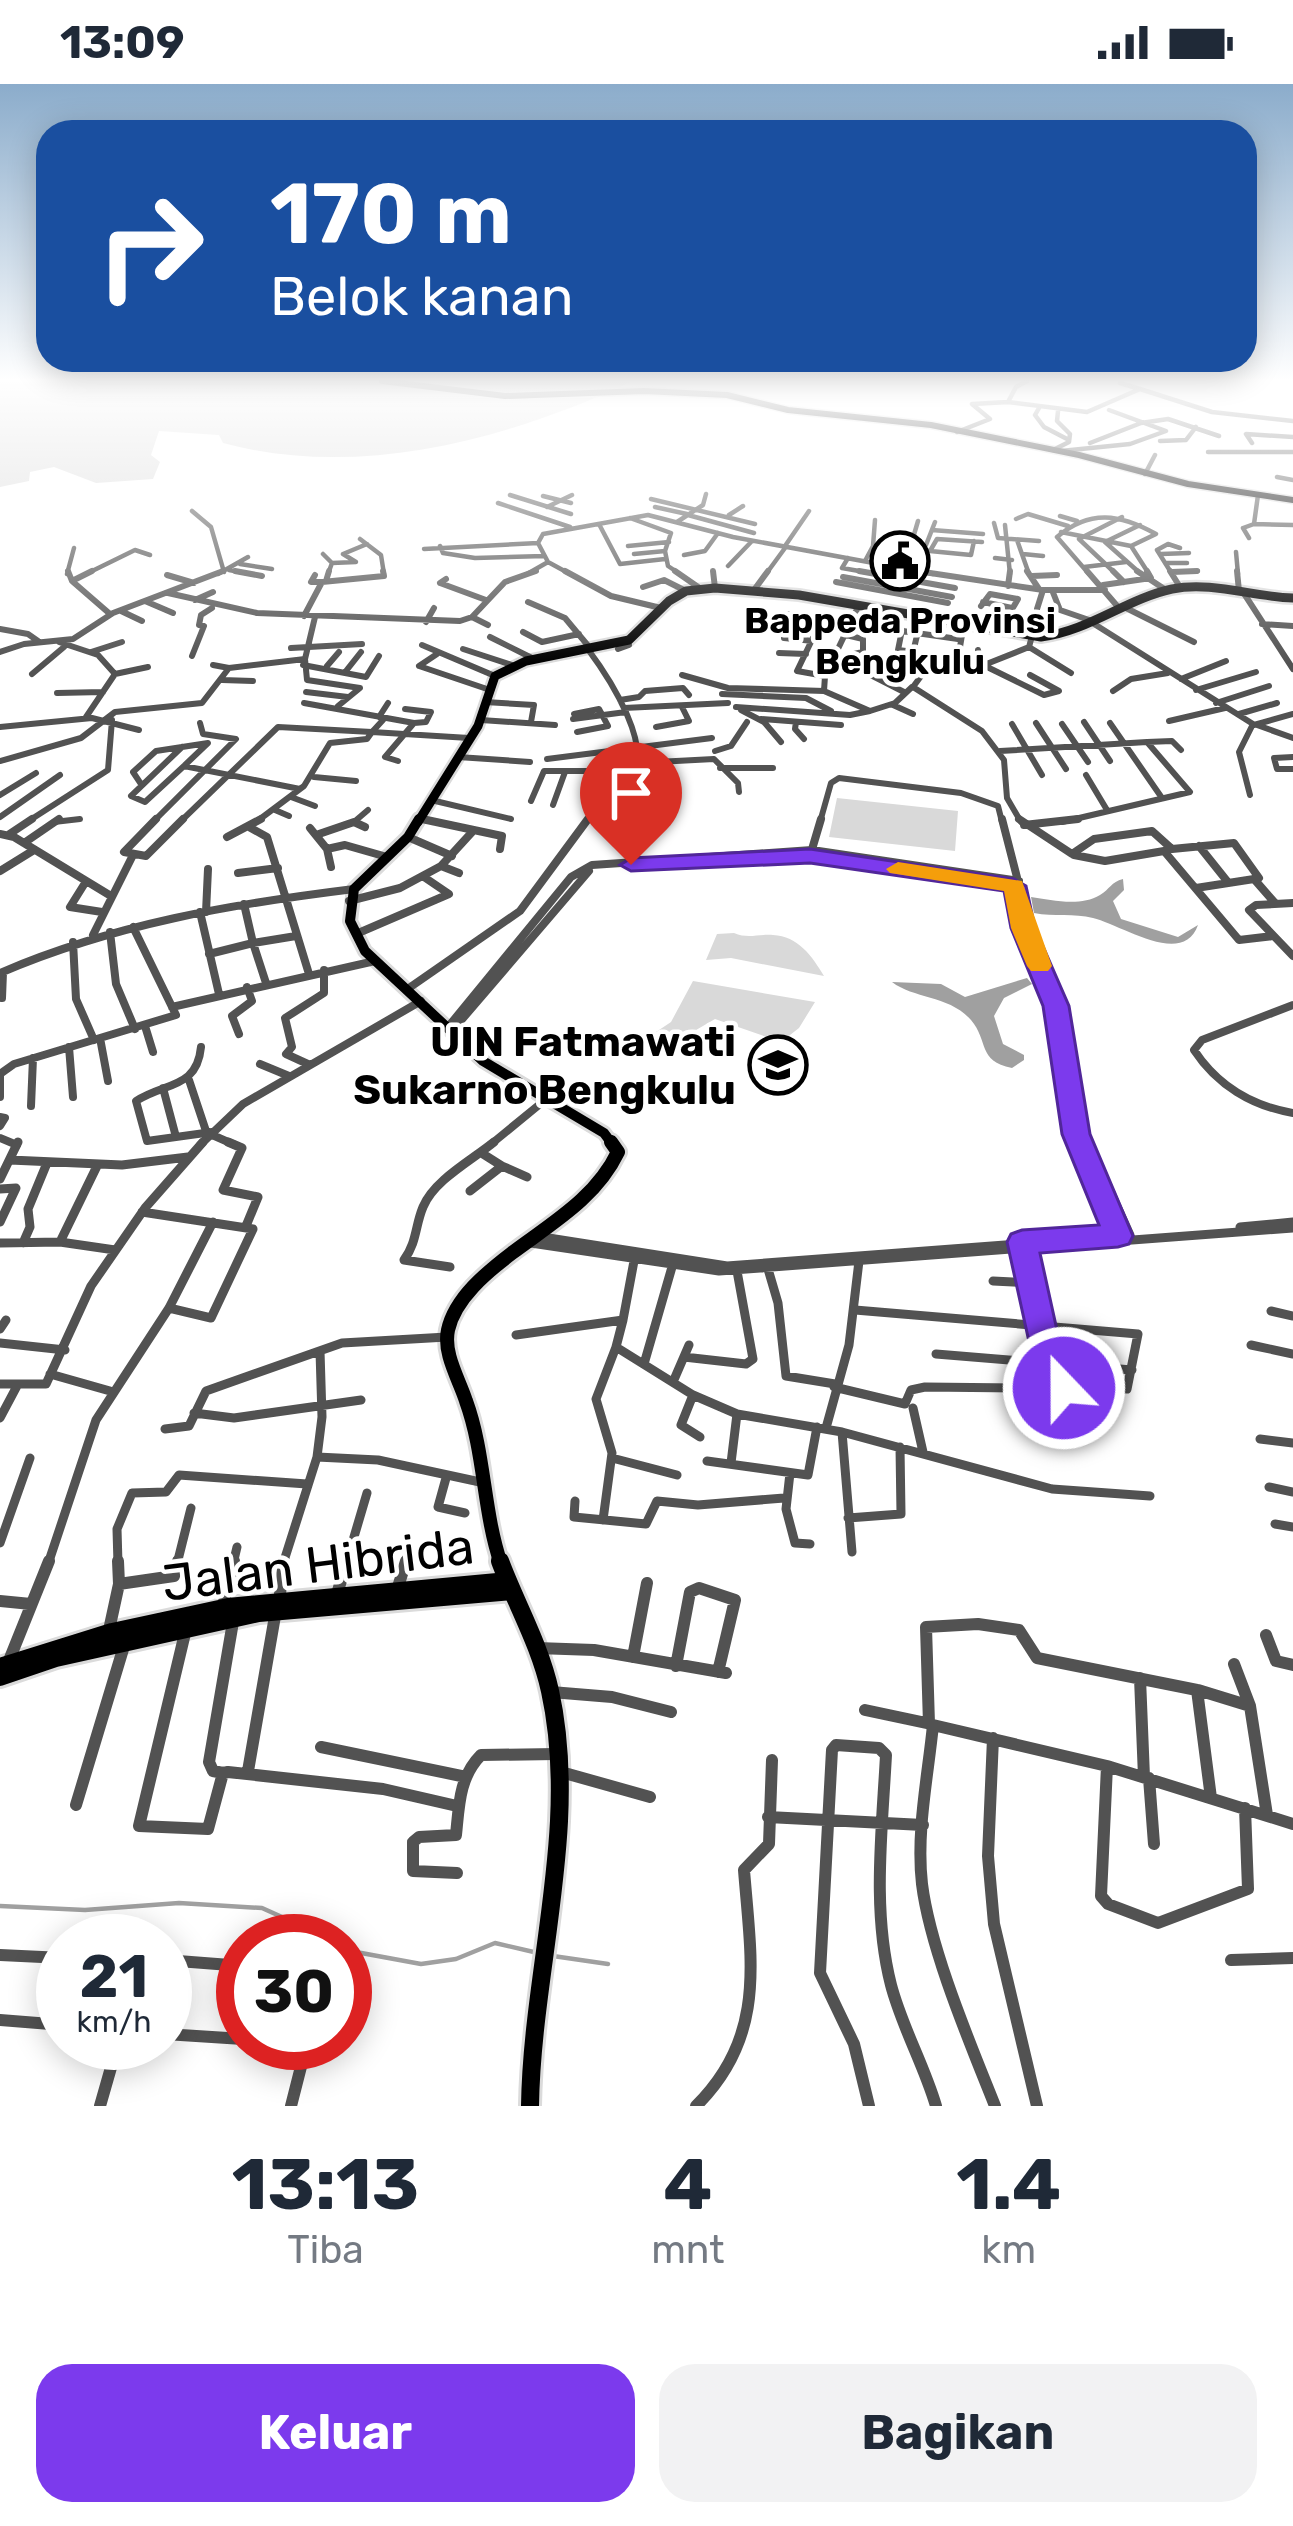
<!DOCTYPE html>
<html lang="id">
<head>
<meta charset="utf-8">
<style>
  body { margin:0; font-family:Rubik,sans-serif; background:#f2f2f3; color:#1f2937; height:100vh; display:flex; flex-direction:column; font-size:45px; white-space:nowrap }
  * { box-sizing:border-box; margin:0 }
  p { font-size:39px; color:#747a83 }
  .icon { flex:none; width:66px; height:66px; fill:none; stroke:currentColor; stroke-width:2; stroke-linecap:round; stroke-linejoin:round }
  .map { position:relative; height:2022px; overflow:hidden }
  .side { display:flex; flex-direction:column; background:#fff; flex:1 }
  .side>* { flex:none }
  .guide { position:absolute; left:36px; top:36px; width:1221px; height:252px; border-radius:36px; box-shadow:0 6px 30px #0003; background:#1a4fa0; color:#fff; overflow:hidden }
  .speed { position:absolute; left:36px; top:1830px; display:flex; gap:24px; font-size:60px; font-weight:700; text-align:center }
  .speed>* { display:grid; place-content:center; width:156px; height:156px; border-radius:50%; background:#fff; box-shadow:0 6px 30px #0003; line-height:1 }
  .speed small { font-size:30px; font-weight:400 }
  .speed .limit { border:18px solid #d22; background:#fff; color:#111 }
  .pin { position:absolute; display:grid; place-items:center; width:102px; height:102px; color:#fff; margin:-123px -51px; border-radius:50% 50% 50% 0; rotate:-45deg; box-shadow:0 0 12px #0007 }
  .pin .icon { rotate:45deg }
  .me { position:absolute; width:132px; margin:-66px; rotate:338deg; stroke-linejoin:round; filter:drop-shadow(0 0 9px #0008) }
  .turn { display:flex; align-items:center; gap:42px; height:252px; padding:0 36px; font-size:54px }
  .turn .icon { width:156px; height:156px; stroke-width:2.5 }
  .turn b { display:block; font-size:84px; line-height:102px }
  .eta { display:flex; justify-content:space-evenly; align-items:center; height:204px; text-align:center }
  .eta b { font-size:72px; font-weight:700; line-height:84px }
  .primary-button { display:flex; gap:24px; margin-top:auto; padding:24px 36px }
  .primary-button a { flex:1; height:138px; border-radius:36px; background:#7c3aed; color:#fff; font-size:48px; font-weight:700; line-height:138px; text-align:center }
  .primary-button a+a { background:#f2f2f3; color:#1f2937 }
  .status { display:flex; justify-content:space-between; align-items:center; height:84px; padding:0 60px; background:#fff; direction:ltr }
  .status svg { height:33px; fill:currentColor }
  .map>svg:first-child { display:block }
  .green { fill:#d9d9d9 }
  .water { fill:#a0a0a0 }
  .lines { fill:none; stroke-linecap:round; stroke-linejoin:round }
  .stream { stroke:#a0a0a0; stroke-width:4.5 }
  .major-casing { stroke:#dbdbdb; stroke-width:22 }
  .highway-far4-casing { stroke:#dbdbdb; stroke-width:9 }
  .highway-far3-casing { stroke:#dbdbdb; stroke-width:14 }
  .highway-far2-casing { stroke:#dbdbdb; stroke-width:16 }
  .highway-far1-casing { stroke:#dbdbdb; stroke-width:20 }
  .highway-casing { stroke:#dbdbdb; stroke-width:24 }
  .minor-far4 { stroke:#525252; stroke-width:4.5 }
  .minor-far3 { stroke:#525252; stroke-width:6 }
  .minor-far2 { stroke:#525252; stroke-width:8 }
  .minor-far1 { stroke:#525252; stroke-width:9 }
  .minor { stroke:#525252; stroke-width:12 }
  .major { stroke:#000; stroke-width:16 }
  .highway-far4 { stroke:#000; stroke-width:6 }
  .highway-far3 { stroke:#000; stroke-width:9 }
  .highway-far2 { stroke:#000; stroke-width:10 }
  .highway-far1 { stroke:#000; stroke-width:14 }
  .highway { stroke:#000; stroke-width:18 }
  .route { fill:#7c3aed; stroke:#51269a; stroke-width:3 }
  .slow { fill:#f59e0b }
  .labels { text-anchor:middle; stroke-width:9; stroke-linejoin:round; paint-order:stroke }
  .far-poi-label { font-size:36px; font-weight:bold; fill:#000; stroke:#fff }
  .poi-label { font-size:42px; font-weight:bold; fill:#000; stroke:#fff; text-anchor:end }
  .near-street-label { font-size:51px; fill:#000; stroke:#fff }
</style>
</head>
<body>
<div class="status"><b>13:09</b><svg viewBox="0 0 49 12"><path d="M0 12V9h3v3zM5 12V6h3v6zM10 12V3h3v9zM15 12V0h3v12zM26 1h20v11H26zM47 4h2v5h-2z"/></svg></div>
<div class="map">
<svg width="1293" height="2022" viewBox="0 0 1293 2022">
  <rect width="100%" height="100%" fill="#fff"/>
  <!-- green -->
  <path class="green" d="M0 297H633C509 355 359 396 223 359L219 351 159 347 151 371 160 378 153 395 96 399 54 383 30 388 29 397 0 403Z
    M837 714 958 727 955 767 829 753Z
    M734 849C748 855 758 850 773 851 798 852 812 872 824 892L731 874 706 876 717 850Z
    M693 897 815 918 799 944 781 958 715 935 684 953 653 950 671 938Z"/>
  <!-- water -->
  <path class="water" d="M1123 795 1124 806 1113 817 1121 835 1178 853 1198 841C1183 884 1120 840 1093 834 1074 829 1054 833 1034 829L1031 813C1052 816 1080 823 1100 811 1110 805 1111 798 1123 795Z
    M1027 894 1032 900 1004 914 994 932 1003 960 1024 971V976L1012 984C977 977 989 957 971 936 949 911 914 915 892 898L941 900 965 913Z"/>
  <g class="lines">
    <!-- stream -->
    <path class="stream" d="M0 1822 85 1826 179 1819 262 1824 282 1833 309 1836 322 1857
      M345 1866 421 1880 456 1875 495 1859 538 1869
      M553 1872 608 1880"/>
    <!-- major casing -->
    <g class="major-casing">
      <path id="major" d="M0 1582 112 1547 228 1522 508 1496
        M0 1594 56 1575 259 1530 512 1508"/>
    </g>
    <!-- highway-far4 casing -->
    <g class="highway-far4-casing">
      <path id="highway-far4" d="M382 297 505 312 644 307 727 311 788 326 931 341 1079 371 1188 400 1293 416"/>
    </g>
    <!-- highway-far3 casing -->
    <g class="highway-far3-casing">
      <path id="highway-far3" d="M418 738 478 642 495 592 526 577 629 556 669 517 686 507 715 504 799 511 1041 553C1089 547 1126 515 1172 505 1212 497 1253 513 1293 514"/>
    </g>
    <!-- highway-far2 casing -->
    <g class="highway-far2-casing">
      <path id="highway-far2" d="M419 735 408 753 354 805 350 837 365 867 483 977 604 1049 613 1061"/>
    </g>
    <!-- highway-far1 casing -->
    <g class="highway-far1-casing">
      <path id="highway-far1" d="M501 1480C483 1427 485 1369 466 1317 459 1295 443 1270 448 1246 455 1214 487 1188 512 1169 552 1139 596 1114 618 1068L611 1058"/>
    </g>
    <!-- highway casing -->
    <g class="highway-casing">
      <path id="highway" d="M500 1477C516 1520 540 1561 550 1607 580 1743 532 1885 530 2022"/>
    </g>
    <!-- minor-far4 -->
    <path class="minor-far4" d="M1140 305 1212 328 1293 337
      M1008 318 1087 328 1140 305 1120 299
      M1039 324 1035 331 1044 343 1069 356
      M957 348 990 335 972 320 1008 318 1016 303 1027 297
      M1160 357 1186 356 1196 343
      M1090 359 1141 339 1168 335 1219 352
      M1252 359 1246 350 1293 353
      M1053 366 1069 358 1070 350 1057 337 1058 327
      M1061 367 1130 360 1166 347 1109 326
      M1208 368H1293
      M1145 390 1155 371
      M1277 393 1293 396
      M510 411 571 430
      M543 412 571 419
      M651 415 755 440
      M498 419 570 443
      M547 423 572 411
      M655 423 687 430
      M192 427 211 443 224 488
      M688 431 754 449
      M729 431 743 422
      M1060 432 1077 437
      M630 434 671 449 665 467 668 482 680 490
      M1016 435 1028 430 1068 442
      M677 438 703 421 706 410
      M994 439 998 454 1039 457
      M1254 440 1293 441
      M1005 441 1010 490
      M1140 441 1105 458 1141 490
      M600 442 620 480 665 475
      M932 446 983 450
      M1061 448 1131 462 1149 490
      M1249 454 1243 444 1254 440 1258 411
      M360 455 381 471 384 490
      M1017 456 1029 490
      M926 461 935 438
      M440 462 443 469 475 474 544 472
      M628 462 669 458
      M785 462 809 427
      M873 462 930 467 937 455 982 458
      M890 464 894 455 913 454 918 437
      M424 465 538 459
      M930 467 971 471 974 457
      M1236 468 1238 490
      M323 470 332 479
      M634 470 665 467
      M1023 470 1043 472
      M1161 470 1189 469
      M684 471 705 467 718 449
      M848 474 842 484 876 490
      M995 474 1012 476
      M865 477 873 462 875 436
      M548 478 570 490
      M1165 479H1187
      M240 480 272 485
      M728 482 752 457
      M1084 483 1126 478
      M229 486 251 490
      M1172 488 1198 487
      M67 490 74 464
      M86 490 135 466 150 471
      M218 490 248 473
      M328 490 332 479 356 478 343 470 367 460
      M527 490 548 478 538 459 543 450 648 431 733 453 933 490
      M766 490 785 464
      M1089 490 1057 453C1090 425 1120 430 1156 450L1131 462
      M1116 490 1079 455 1122 433
      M1172 490 1157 466 1168 460 1180 464"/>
    <!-- minor-far3 -->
    <path class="minor-far3" d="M68 487 72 497
      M92 487 72 497 110 530
      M235 487 262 492
      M565 487 611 512 661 524
      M675 487 701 505
      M713 487 715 504
      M859 487 955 504
      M917 487 1043 506H1105
      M1027 487 1039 505
      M1087 487 1119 524
      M1113 487 1124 498
      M1137 487 1166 506
      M1170 487 1180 503
      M1237 487 1239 507
      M1172 488 1197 487
      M167 491 194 499
      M315 491 311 498H321
      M1032 492 1057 491
      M843 493 952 513
      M446 495 440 499 486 516
      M326 497 329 487
      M836 498 948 519
      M1103 501 1151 494 1147 487
      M1008 502 1010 487
      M643 503 664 496 686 507
      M754 506 768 487
      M1052 506 1060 526 1092 537
      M1243 508 1293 585
      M168 509 257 529 460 537 472 533 505 498 536 487
      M195 516 213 508
      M145 517 173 529
      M528 518 565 534 590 564
      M983 518 1012 524
      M859 521 825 592 824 607 870 627 895 619 912 603
      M981 522 990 510 1018 515 1011 527
      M1124 523 1194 558
      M1037 525 1043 506
      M121 527 142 537
      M922 531 914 564 924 588
      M304 532 322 498 384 492 383 487
      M472 533 488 541
      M822 535 797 587 825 592
      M426 538 434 524
      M1091 538 1253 640 1239 668 1250 711
      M1262 540 1293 542
      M0 545 28 550 38 557
      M902 546 898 566 914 568
      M523 548 542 558 579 550
      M846 551 863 555V568L854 570 853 582 904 608
      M490 553 534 575
      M813 557 784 554 786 545 776 542 778 529 958 555
      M59 558 98 571 115 590 86 633
      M422 561 495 592
      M1029 563 1071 589
      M291 564 362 560
      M463 565 512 581
      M618 565 629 561 626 558
      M978 566 981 580 1044 611 1059 607 1030 591
      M0 568 24 560 73 555 113 529 223 487
      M91 568 122 558
      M779 569 806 570
      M437 570 419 582 487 605
      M192 572 204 542 199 541 201 531 212 524
      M305 575 307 596 360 604 338 622
      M303 581 366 593 379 572
      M957 581 964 539
      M327 582 339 568
      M229 584 305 575 315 533
      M346 587 361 568
      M32 590 64 563
      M115 590 148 583
      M682 591 728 604 824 607
      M1181 595 1226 577
      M222 596 253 597
      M1196 606 1256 588
      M1113 607 1131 595 1168 589
      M306 608 348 613
      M57 609 103 608
      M722 610 806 614 831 627
      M620 616 639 613 645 607 683 604 689 611
      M485 618 534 621 531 638
      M304 619 414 639 385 673 398 677
      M1216 619 1269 602
      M893 621 913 630
      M736 623 850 631 870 627
      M624 624 728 619
      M405 625 431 628 426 638 414 639
      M741 626 764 638 781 658
      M574 630 599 625 608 642 577 648
      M1239 630 1277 619
      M379 633 388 619
      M573 635 626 628
      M761 635 841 641
      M481 636 555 641
      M1169 637 1225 624
      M796 638 795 645 804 655
      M1084 638 1110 677
      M1036 639 1066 685
      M1110 639 1162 714
      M1012 640 1042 691
      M1062 640 1088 678
      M1254 641 1293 630
      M1257 641 1293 654
      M0 643 92 634 139 646
      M656 643 689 637 682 623
      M1147 658 1172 657 1181 666
      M182 663 131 712 145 718 184 682 300 705
      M715 667 731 662 747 638
      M1000 667 1147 658 1190 708 1062 738
      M458 673 530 678
      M1293 673 1274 674 1277 685H1293
      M547 675 712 654
      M0 677 81 654 115 628 202 619 229 584 213 581
      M638 679 714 675 738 699 739 708
      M720 684H773
      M1086 691 1107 726
      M314 693 356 697
      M634 693 672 694
      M141 700 133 688 156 667 208 659 185 681
      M0 711 36 689
      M291 713 315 722
      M431 716 511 735
      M531 717 544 687H601L633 696
      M553 721 565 688
      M275 726 289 732
      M0 733 60 691
      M420 735 437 738
      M27 738 108 686 112 636
      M54 738 80 735
      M153 738 236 655 203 650 200 639
      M180 738 278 643 372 648 383 636
      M256 738 304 702 330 659 367 655 372 648 469 654
      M354 738 368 726
      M586 738C597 723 615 715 628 701 659 668 608 592 587 564
      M820 738 831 699 839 694 961 709 998 722 1002 738
      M1021 738 1007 714 1004 676 982 647 913 603 924 588 989 579 1029 563 1032 552"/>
    <!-- minor-far2 -->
    <path class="minor-far2" d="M156 735 124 768 146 772 183 735
      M422 735 502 752 500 765
      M1002 735 1029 840 1061 918 1089 1061
      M1019 735 1072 770 1094 755 1152 747 1172 765 1234 759 1259 794 1254 795
      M1024 741 1078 735
      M249 743 267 753 309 890
      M310 744 327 765 331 783
      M0 750 14 753 111 812
      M8 751 32 735
      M316 751 354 738 365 743
      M227 753 261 735
      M408 753 452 772
      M24 759 59 735
      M1199 762 1227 797
      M327 765 345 761 387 773
      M1074 771 1105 777 1164 767 1239 856 1273 852
      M810 772 821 735
      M0 787 34 766
      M238 789 278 784
      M459 789 441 782 473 747
      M1013 796 1023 844 1056 922 1081 1061
      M85 799 70 823 102 828
      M1196 804 1254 795 1275 819
      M349 817 400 804 441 782
      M1293 819 1256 821 1249 826 1293 872
      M244 820 253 859 296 852
      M200 828 219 910
      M206 828 208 785
      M110 848 116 900 135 945
      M356 850 449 810 424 793
      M93 851 133 771
      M73 858 76 915 94 956
      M209 870 253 859 266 899
      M0 889C114 840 232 820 354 805
      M409 904 520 827 588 735
      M2 914 3 888
      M1293 921 1202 956 1194 966C1217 1001 1252 1022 1293 1029
      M172 923 375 877
      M145 942 153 968
      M448 943 571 793 592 781 812 766 1019 797
      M452 947 589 787
      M239 950 232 932 252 917 247 903
      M100 954 176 931 133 843
      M69 963 73 1013
      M201 963C197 1005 165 998 136 1017L147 1057 212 1048
      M260 980 289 992
      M310 981 286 970 292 963 285 934 324 909V886
      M0 990 14 980 100 954 108 997
      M0 991V1013
      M189 996 206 1047
      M163 1004 176 1053
      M31 1022 33 974
      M0 1033 5 1034 0 1042
      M210 1050 235 1061
      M0 1054 17 1061
      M200 1061 243 1020 421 917
      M490 1061 545 1016"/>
    <!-- minor-far1 -->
    <path class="minor-far1" d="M228 1058 242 1064 223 1106 258 1113 246 1142
      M1080 1058 1119 1153
      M1088 1058 1130 1151
      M10 1076 122 1081 188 1073
      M502 1082 527 1093
      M0 1095 18 1058
      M0 1105 16 1104 0 1138
      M470 1107 502 1082 483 1070
      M142 1128 253 1145 211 1234 169 1224
      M1240 1143 1293 1138
      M536 1152 727 1182 1070 1156
      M1090 1154 1129 1151
      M60 1158 98 1080
      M0 1159 60 1158 115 1166
      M23 1159 30 1143 28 1125 47 1079
      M531 1159 719 1187 1293 1144
      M1026 1165 1039 1238
      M450 1183 404 1176C417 1158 415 1142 423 1123 434 1096 472 1076 494 1058
      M768 1185 778 1219 786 1292 835 1300
      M993 1197 1035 1199
      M1271 1227 1293 1232
      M623 1236 616 1263 693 1311 737 1330 842 1348 1052 1405 1150 1412
      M1041 1238 1055 1303
      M0 1245 6 1236
      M516 1251 623 1236 634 1177
      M0 1259 65 1266
      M1251 1261 1293 1270
      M936 1270 1132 1286
      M684 1273 746 1280 753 1275 737 1187
      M644 1280 672 1183
      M50 1290 110 1307
      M673 1298 689 1261
      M0 1300H46L91 1202 145 1124 203 1058
      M834 1303 905 1320 911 1306 925 1303 1127 1305 1138 1250 855 1226
      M693 1311 681 1341 700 1353
      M913 1324 923 1368
      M194 1329 234 1334 361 1316
      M0 1334 17 1302
      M826 1344 849 1261 859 1177
      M165 1345 189 1342 206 1307 342 1259 447 1253
      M842 1348 852 1468
      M1260 1355 1293 1359
      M317 1373 378 1376 480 1398
      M612 1374 677 1391
      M707 1377 808 1391 817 1343
      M731 1379 737 1330
      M790 1389 786 1425 795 1459 810 1460
      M446 1394 438 1423 465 1429
      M1269 1403 1293 1408
      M575 1417 574 1433 646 1440 657 1417 698 1421 784 1414
      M848 1434 901 1430 900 1363
      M603 1436 612 1369 596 1315 616 1263
      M1275 1440 1293 1443
      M0 1459 30 1374
      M48 1480 96 1336 169 1224 213 1138
      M118 1480 117 1445 132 1409 166 1408 179 1391 307 1400
      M177 1480 191 1424
      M233 1480 237 1463
      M283 1480 317 1373 322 1333 320 1267
      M346 1480 367 1409
      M405 1480 408 1470"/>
    <!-- minor -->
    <path class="minor" d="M119 1500 174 1492 178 1477
      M398 1503 406 1477
      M337 1510 347 1477
      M0 1517 31 1520
      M279 1518 284 1477
      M223 1522 234 1477
      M186 1545 139 1742 208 1745 223 1689 228 1688 383 1705 457 1722
      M109 1546 119 1500 118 1477
      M1266 1551 1276 1577 1293 1581
      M537 1564 594 1566 726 1589
      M633 1573 647 1499
      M10 1574 49 1477
      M1234 1580 1250 1622 1267 1731
      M676 1582 690 1508 699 1504 735 1516 718 1588
      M1140 1594 1144 1693
      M1198 1606 1250 1622
      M551 1608 612 1613 671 1628
      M865 1626 931 1640
      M929 1640 926 1543 978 1540 1019 1546 1037 1574 1197 1606 1211 1714
      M993 1654 988 1772 994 1840 1037 2022
      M321 1663 466 1693
      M1107 1682 1101 1812 1108 1820 1158 1839 1248 1805 1245 1724
      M248 1687 275 1532
      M561 1688 650 1713
      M223 1689 213 1687 209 1678 233 1538
      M1149 1694 1154 1760
      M76 1721 124 1562
      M768 1733 923 1741
      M457 1789 413 1787V1758L419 1753 456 1751C459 1722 459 1693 481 1671L556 1670
      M0 1871 63 1874
      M165 1876 243 1882
      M1231 1876 1293 1874
      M0 1936 63 1941
      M165 1950 243 1955
      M100 2022 118 1959
      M291 2022 307 1959
      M696 2022C767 1952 751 1876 744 1786L769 1760 772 1676
      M869 2022 854 1960 820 1889 832 1666 836 1661 879 1664 886 1671C882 1747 872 1827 891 1901 902 1943 924 1981 936 2022
      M995 2022C970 1959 930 1865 922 1800 916 1748 928 1692 933 1641L1107 1682 1293 1740"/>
    <!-- major -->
    <use href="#major" class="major"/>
    <!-- highway-far4 -->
    <use href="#highway-far4" class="highway-far4"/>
    <!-- highway-far3 -->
    <use href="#highway-far3" class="highway-far3"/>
    <!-- highway-far2 -->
    <use href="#highway-far2" class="highway-far2"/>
    <!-- highway-far1 -->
    <use href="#highway-far1" class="highway-far1"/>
    <!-- highway -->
    <use href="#highway" class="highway"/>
  </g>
  <!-- sky -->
  <linearGradient id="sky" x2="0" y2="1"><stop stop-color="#8baccb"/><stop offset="0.51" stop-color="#fff"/><stop offset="1" stop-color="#fff" stop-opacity="0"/></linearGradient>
  <rect width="1293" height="580" fill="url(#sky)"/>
  <!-- route -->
  <path class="route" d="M810 765 1014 795 1026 802 1035 844 1069 922 1090 1050 1133 1152 1129 1160 1118 1163 1040 1169 1064 1278 1081 1304 1076 1315 1064 1319 1044 1313 1039 1303 1007 1158 1011 1150 1022 1146 1099 1141 1062 1050 1043 922 1011 844 1004 807 810 779 631 787 620 781 631 774Z"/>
  <!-- slow -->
  <path class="slow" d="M898 778 1022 797 1052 882 1048 887H1031L1027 882 1011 844 1004 807 890 789 886 785Z"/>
  <!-- icons -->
  <defs>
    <g id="civic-ring" transform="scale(3)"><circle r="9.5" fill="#fff" stroke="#000" stroke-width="1.5"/><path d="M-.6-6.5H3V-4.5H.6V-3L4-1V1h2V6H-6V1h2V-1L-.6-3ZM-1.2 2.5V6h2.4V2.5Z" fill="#000"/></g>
    <g id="university-ring" transform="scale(3)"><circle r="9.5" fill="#fff" stroke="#000" stroke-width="1.5"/><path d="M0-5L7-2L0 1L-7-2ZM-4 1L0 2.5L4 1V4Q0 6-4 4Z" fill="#000"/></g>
  </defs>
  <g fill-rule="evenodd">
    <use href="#civic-ring" x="900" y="477"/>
    <use href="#university-ring" x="778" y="981"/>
  </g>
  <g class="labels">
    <!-- far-poi labels -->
    <g class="far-poi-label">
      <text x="900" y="549">Bappeda Provinsi<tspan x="900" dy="41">Bengkulu</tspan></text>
    </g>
    <!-- poi labels -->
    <g class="poi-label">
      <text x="736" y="972">UIN Fatmawati<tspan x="736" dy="48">Sukarno Bengkulu</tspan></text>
    </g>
    <!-- near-street labels -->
    <g class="near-street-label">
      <text transform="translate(318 1480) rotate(-7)" y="18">Jalan Hibrida</text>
    </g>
  </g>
</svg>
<div class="speed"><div>21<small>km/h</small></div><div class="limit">30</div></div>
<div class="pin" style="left:631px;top:781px;background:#d93025"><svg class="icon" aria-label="arrive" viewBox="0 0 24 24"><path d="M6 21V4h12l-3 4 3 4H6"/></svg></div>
<svg class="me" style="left:1064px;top:1304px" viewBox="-20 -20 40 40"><circle r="17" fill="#7c3aed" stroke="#fff" stroke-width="3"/><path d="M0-11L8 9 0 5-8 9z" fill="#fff"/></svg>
<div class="guide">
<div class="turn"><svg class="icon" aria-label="right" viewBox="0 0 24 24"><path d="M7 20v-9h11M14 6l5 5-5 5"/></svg><div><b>170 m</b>Belok kanan</div></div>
</div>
</div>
<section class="side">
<div class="eta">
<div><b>13:13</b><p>Tiba</p></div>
<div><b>4</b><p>mnt</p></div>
<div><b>1.4</b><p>km</p></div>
</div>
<div class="primary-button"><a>Keluar</a><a>Bagikan</a></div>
</section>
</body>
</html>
